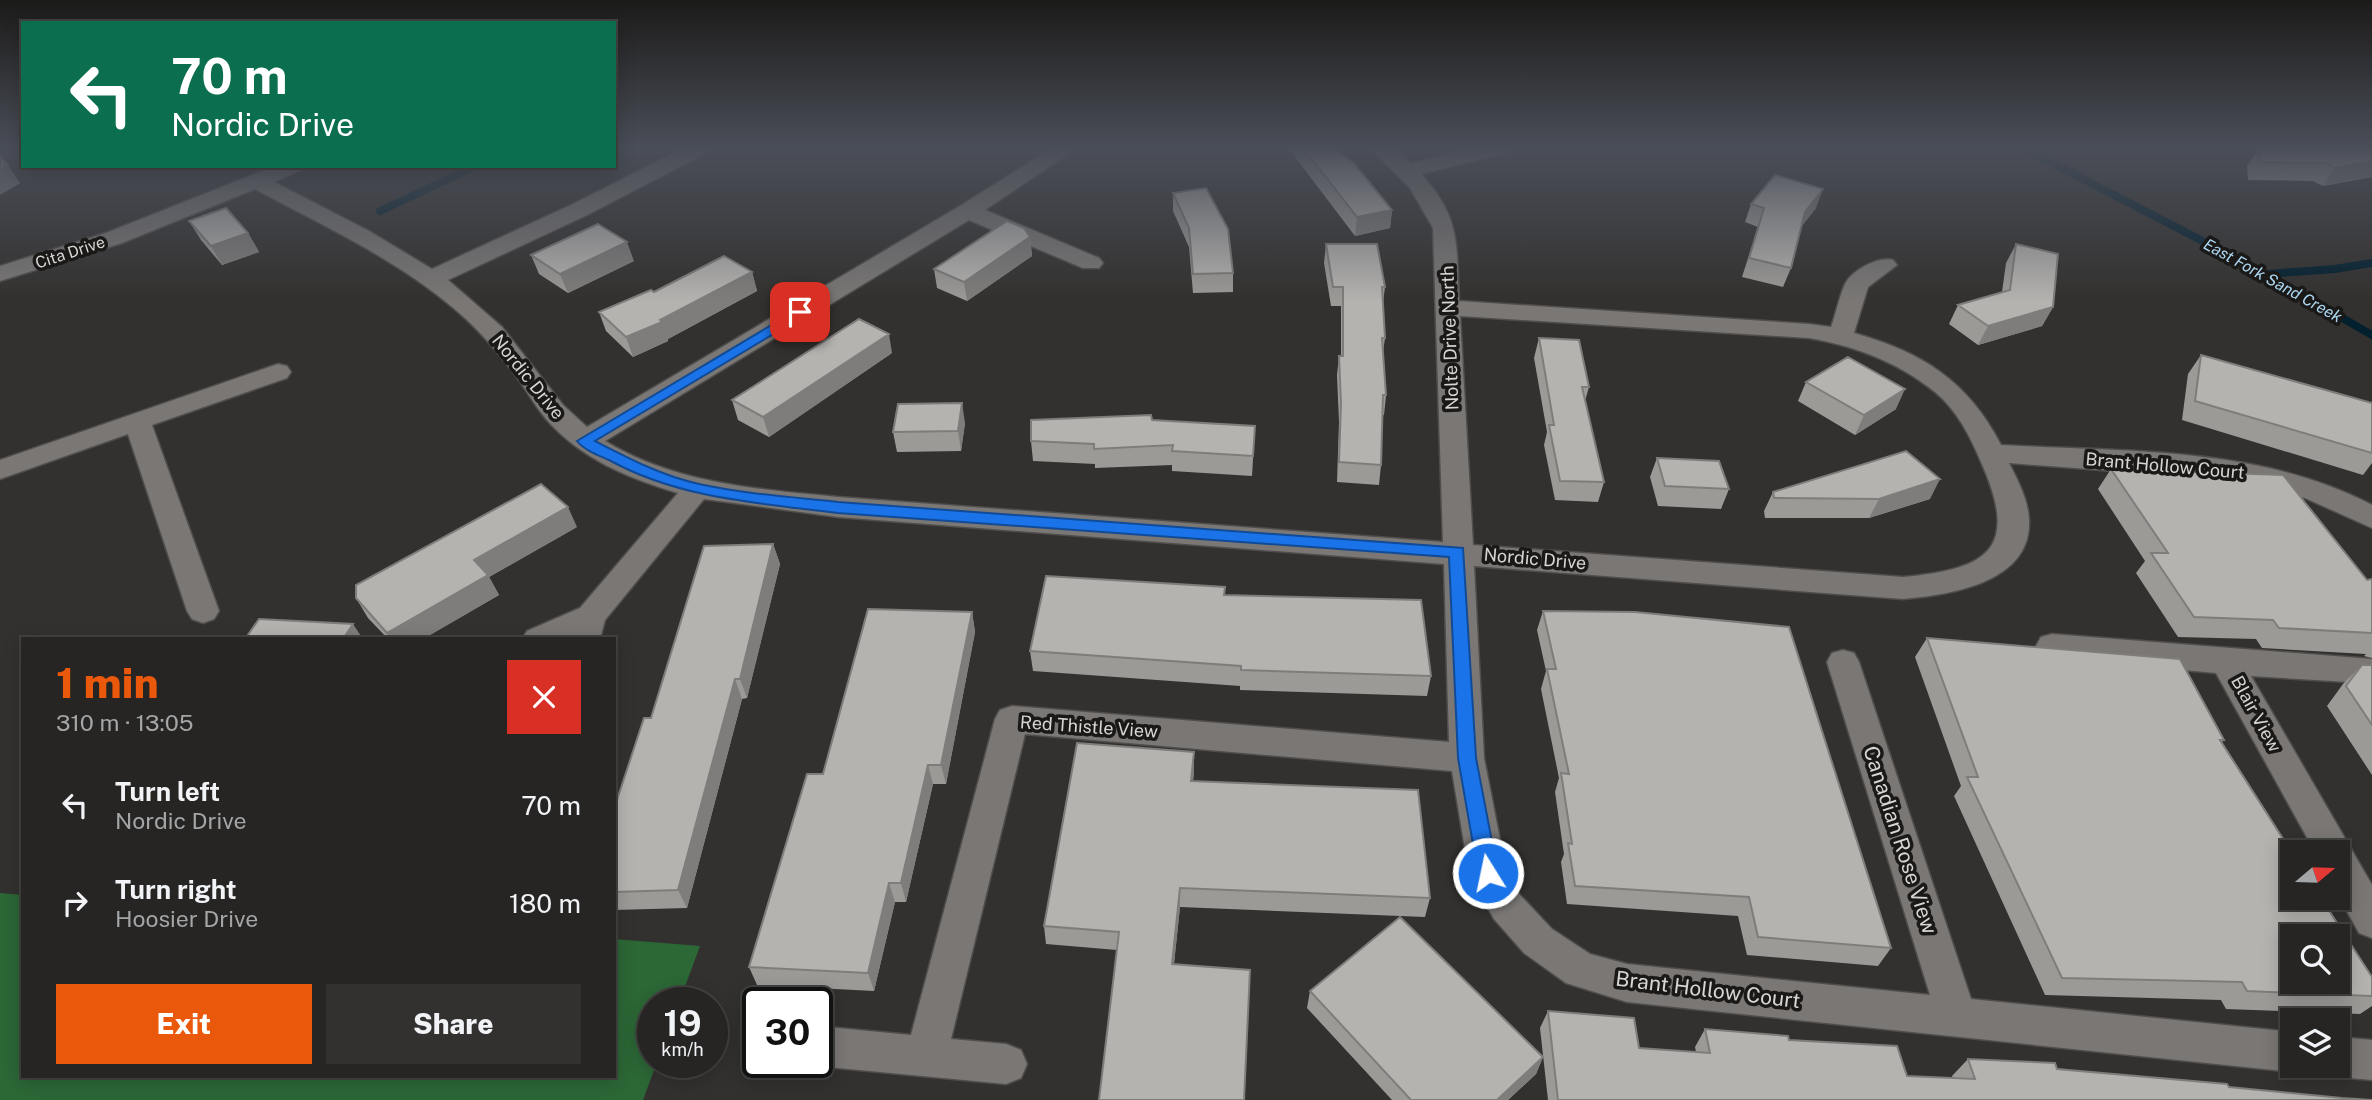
<!DOCTYPE html>
<html lang="en">
<head>
<meta charset="utf-8">
<style>
  body { margin:0; font-family:"Public Sans",sans-serif; background:#323130; color:#f1f3f6; height:100vh; display:flex; flex-direction:column; font-size:26px; white-space:nowrap }
  * { box-sizing:border-box; margin:0 }
  p { font-size:23px; color:#a4a5a6 }
  .icon { flex:none; width:38px; height:38px; fill:none; stroke:currentColor; stroke-width:2; stroke-linecap:round; stroke-linejoin:round }
  .map { position:relative; flex:1; overflow:hidden }
  .drawer { position:absolute; left:21px; top:637px; width:595px; height:441px; display:flex; flex-direction:column; background:#262523; border-radius:0px; box-shadow:0 4px 18px #0003,0 0 0 2px #424241 }
  .drawer>* { flex:none }
  .banner { position:absolute; left:21px; top:21px; width:595px; height:147px; border-radius:0px; box-shadow:0 4px 18px #0003,0 0 0 2px #424241; background:#0b6e4f; color:#fff; overflow:hidden }
  .needle { width:46px; rotate:71deg }
  .tools { position:absolute; left:2280px; top:840px; display:grid; gap:14px }
  .tools a { display:grid; place-items:center; width:70px; height:70px; border-radius:0px; background:#262523; box-shadow:0 4px 18px #0003,0 0 0 2px #424241; font-size:35px }
  .speed { position:absolute; left:637px; top:987px; display:flex; gap:14px; font-size:35px; font-weight:700; text-align:center }
  .speed>* { display:grid; place-content:center; width:91px; height:91px; border-radius:50%; background:#262523; box-shadow:0 4px 18px #0003,0 0 0 2px #424241; line-height:1 }
  .speed small { font-size:18px; font-weight:400 }
  .speed .limit { border:4px solid #111; border-radius:10px; background:#fff; color:#111 }
  .pin { position:absolute; display:grid; place-items:center; width:60px; height:60px; color:#fff; margin:-30px; border-radius:14px; box-shadow:0 4px 10px #0006 }
  .me { position:absolute; width:77px; margin:-38px; rotate:350deg; stroke-linejoin:round; filter:drop-shadow(0 0 5px #0008) }
  .turn { display:flex; align-items:center; gap:24px; height:147px; padding:0 35px; font-size:32px }
  .turn .icon { width:91px; height:91px; stroke-width:2.5 }
  .turn b { display:block; font-size:49px; line-height:60px }
  .round { display:grid; place-items:center; flex:none; width:74px; height:74px; border-radius:0px; background:#323130 }
  .headline { display:flex; align-items:center; justify-content:space-between; height:119px; padding:0 35px }
  h1 { font-size:42px; font-weight:800; line-height:52px; color:#ea580c }
  .primary-button { display:flex; gap:14px; margin-top:auto; padding:14px 35px }
  .primary-button a { flex:1; height:80px; border-radius:0px; background:#ea580c; color:#fff; font-size:28px; font-weight:800; line-height:80px; text-align:center }
  .primary-button a+a { background:#323130; color:#f1f3f6 }
  ul { padding:0; list-style:none }
  li { display:flex; align-items:center; gap:21px; height:98px; padding:0 35px }
  li div { flex:1 }
  li b { display:block; font-size:26px }
  li em { font-style:normal }
  .map>svg:first-child { display:block }
  .green { fill:#2c6736 }
  .lines { fill:none; stroke-linecap:round; stroke-linejoin:round }
  .stream { stroke:#03202f; stroke-width:8 }
  .street-casing { stroke:#504e4c; stroke-width:3 }
  .street { fill:#7a7775; fill-rule:evenodd }
  .wall { fill:#9c9a97 }
  .shaded-wall { fill:#7f7d7b }
  .building { fill:#b5b3b0; stroke:#7f7d7b; stroke-width:2; fill-rule:evenodd }
  .route { fill:#1a73e8; stroke:#114b97; stroke-width:2 }
  .labels { text-anchor:middle; stroke-width:7; stroke-linejoin:round; paint-order:stroke }
  .far-street-label { font-size:16px; fill:#d7d5d4; stroke:#1a1918 }
  .far-water-label { font-size:16px; font-style:italic; fill:#abd6f0; stroke:#1a1918 }
  .street-label { font-size:18px; fill:#d7d5d4; stroke:#1a1918 }
  .near-street-label { font-size:21px; fill:#d7d5d4; stroke:#1a1918 }
</style>
</head>
<body>
<div class="map">
<svg width="2372" height="1100" viewBox="0 0 2372 1100">
  <rect width="100%" height="100%" fill="#33312f"/>
  <!-- green -->
  <path class="green" d="M0 893 23 895V1076H614V939L700 946 679 1003H653V1062H657L643 1100H0Z"/>
  <g class="lines">
    <!-- stream -->
    <path class="stream" d="M2024 148 2266 274 2372 335
      M380 211 476 166
      M2267 274 2335 269 2372 263"/>
    <!-- street casing -->
    <g class="street-casing">
      <path id="street" d="M684 148H711L708 152 587 215 448 280 502 327 563 405 587 427 960 206 1052 148H1077L985 210 1099 258 1103 263 1099 268H1083L969 220 605 441C676 484 757 489 838 497L1443 542 1433 228 1410 188 1370 148H1394L1411 164 1475 148H1513L1510 152 1421 174C1462 219 1456 245 1459 301L1809 324 1831 327C1836 314 1839 297 1845 284 1852 270 1879 256 1893 260L1897 265 1868 287 1854 333C1922 352 1968 381 2001 445 2123 452 2261 446 2372 505V528L2305 498 2235 480 2009 463C2018 481 2028 499 2029 520 2032 583 1949 595 1903 599L1474 566 1484 758 1506 870 1520 895 1552 929 1590 954 1627 964 1930 995 1827 662 1832 653 1843 650 1854 653 1859 662 1971 999 2292 1032V1066H2307L2292 1072 1627 1002 1566 983 1524 953 1494 919 1469 873 1452 771 1025 734 951 1039 1006 1044 1021 1050 1027 1064 1021 1078 1006 1084 817 1066 808 1062H817V1026L911 1035 995 719 1000 710 1012 706 1449 742 1444 564 838 517 704 499 605 620 600 639H522L527 631 580 608 678 493C628 478 581 459 546 419 536 407 528 393 519 380 499 353 477 327 451 306 392 257 322 225 255 189L122 243 0 281V266L106 233 275 166H304L301 170 274 182 369 231 432 269 571 205ZM1460 316 1809 338C1855 346 1898 362 1935 392 1957 410 1970 436 1981 462 2020 549 1989 569 1903 577L1473 545Z
        M278 364 287 366 291 372 287 378 152 425 219 611 214 619 203 623 192 619 187 611 128 434 0 479V460Z
        M2052 634 2372 659V681L2366 683 2251 676 2372 885V938L2359 933 2338 895V852H2315L2216 673 2052 658 2041 655 2036 646 2041 637Z
        M2338 1037 2372 1040V1080L2338 1077 2323 1071 2321 1066H2338Z"/>
    </g>
    <!-- street -->
    <use href="#street" class="street"/>
  </g>
  <!-- wall -->
  <path class="wall" d="M1289 149H1335L1392 210 1390 228 1355 236Z
    M2258 149H2372V177L2323 186 2313 181 2248 180 2247 166Z
    M1173 193 1233 273V292L1193 293 1189 247 1173 211Z
    M1751 204 1816 208 1801 227 1791 268 1783 287 1742 277 1758 227 1745 222Z
    M189 221 248 233 259 252 222 265 201 240Z
    M1030 237 1032 256 967 301 937 288 934 269Z
    M1326 244 1385 287 1383 302 1385 338 1383 352 1386 395 1384 415H1382L1381 465 1379 485 1337 482 1339 422 1337 375 1339 356H1341V306H1331L1324 263Z
    M2016 244 2053 307 2042 326 1978 345 1949 324 1958 305 2002 292 2006 263Z
    M531 255 634 261 568 293 539 274Z
    M752 272 757 291 668 339V341L633 357 606 331 599 312 654 292Z
    M1539 338 1589 387 1585 401 1604 482 1598 502 1555 500 1544 445 1547 432 1534 358Z
    M892 353 769 437 738 420 732 400Z
    M2201 355 2372 453V463L2363 475 2182 420 2188 374Z
    M1806 382 1896 409 1855 435 1798 401Z
    M1152 420 1255 426 1252 476 1172 471V465L1095 468V464L1033 461 1031 441Z
    M965 423 961 451 897 452 893 432Z
    M1657 458 1729 489 1721 509 1658 506 1650 477Z
    M2111 469 2367 580 2372 579V658L2364 656 2366 654 2262 648 2256 639 2178 637 2136 573 2145 561 2098 489Z
    M1773 492 1930 499 1869 518H1765L1764 511Z
    M577 527 489 577 499 595 423 639H388L368 618 356 598Z
    M773 544 780 564 747 698 742 699 687 908 614 910V809L651 718Z
    M1224 595 1431 676 1427 696 1240 690V686L1033 671 1030 651Z
    M1543 611 1891 948 1878 966 1747 955 1738 916 1567 904 1561 862 1564 854 1555 792 1559 778 1541 689 1546 671 1537 630Z
    M972 612 975 632 946 784H933L906 902H895L874 991 757 985 749 967 823 774Z
    M1927 638 2224 740 2222 742 2372 977V1006L2360 1014 2226 1009 2221 1000 2045 995 1954 796 1961 786 1915 657Z
    M2362 665H2372V775L2327 706 2343 684Z
    M1194 771 1193 781 1430 898 1425 917 1180 907 1174 964 1244 1100 1117 950 1046 944 1044 926Z
    M1310 991 1543 1057 1536 1074 1508 1100H1392L1307 1008Z
    M1548 1011 1639 1048 1696 1052 1695 1047 1705 1029 1789 1040 1907 1076 1953 1078 1952 1076 1968 1059 2229 1087 2342 1098 2372 1100H1548L1540 1028Z"/>
  <!-- shaded-wall -->
  <path class="shaded-wall" d="M2372 161V177L2323 186 2335 168Z
    M8 165 20 183 0 195V170Z
    M1823 189 1816 208 1798 231 1805 212Z
    M1392 210 1390 228 1355 236 1357 217Z
    M248 233 259 252 222 265 211 246Z
    M1030 237 1032 256 967 301 964 282Z
    M627 242 634 261 568 293 560 274Z
    M752 272 757 291 668 339V341L633 357 626 337Z
    M2053 307 2042 326 1978 345 1988 326Z
    M889 334 892 353 769 437 763 417Z
    M1905 389 1896 409 1855 435 1864 415Z
    M962 403 965 423 961 451 958 431Z
    M1940 479 1930 499 1869 518 1879 499Z
    M568 507 577 527 489 577 499 595 423 639H391L387 633 474 560Z
    M773 544 780 564 747 698 740 679Z
    M972 612 975 632 946 784 941 765Z
    M353 624 363 639H343Z
    M735 679 742 699 687 908 678 890Z
    M1194 752V771L1191 800V781Z
    M928 765 933 784 906 902 901 883Z
    M889 883 895 902 874 991 868 973Z
    M1180 888V907L1172 982V964Z
    M1543 1057 1536 1074 1508 1100H1497Z"/>
  <!-- building -->
  <path class="building" d="M1304 149H1335L1353 162 1392 210 1357 217Z
    M2258 149H2372V161L2335 168 2326 163 2260 162Z
    M0 155 8 165 0 170Z
    M1775 175 1823 189 1805 212 1791 268 1749 258 1764 208 1751 204Z
    M1206 188 1228 229 1233 273 1193 274 1189 228 1173 193Z
    M226 208 248 233 211 246 189 221Z
    M1007 221 1024 228 1030 237 964 282 934 269Z
    M598 224 627 242 560 274 531 255Z
    M1326 244H1377L1385 287H1382L1385 338H1382L1386 395H1383L1381 465 1339 462 1341 403 1339 356H1343V287H1333Z
    M2016 244 2058 254 2053 307 1988 326 1958 305 2010 290Z
    M724 256 752 272 660 320 662 322 626 337 599 312 651 290 654 292Z
    M859 319 889 334 763 417 732 400Z
    M1539 338 1579 340 1589 387H1582L1604 482 1560 481 1549 425H1554Z
    M2201 355 2372 403V453L2195 401Z
    M1848 357 1905 389 1864 415 1806 382Z
    M962 403 958 431 893 432 898 404Z
    M1151 415 1152 420 1255 426 1253 456 1172 451 1173 445 1094 449V444L1031 441V420Z
    M1906 451 1940 479 1879 499 1774 498 1773 492Z
    M1657 458 1719 461 1729 489 1665 486Z
    M2111 469 2283 475 2367 580 2372 579V633L2279 628 2273 620 2194 617 2151 553H2168Z
    M541 484 568 507 474 560 488 575 387 633 356 598V585Z
    M773 544 740 679H735L678 890 614 892V809L644 718H651L704 546Z
    M1046 576 1225 587 1224 595 1421 600 1431 676 1241 670V666L1030 651Z
    M868 609 972 612 941 765H928L901 883H889L868 973 749 967 807 774H823Z
    M1543 611 1635 612 1789 627 1891 948 1758 937 1749 897 1575 886 1568 843 1572 844 1561 773 1569 774 1547 669H1556Z
    M259 619 353 624 343 639H245Z
    M1927 638 2180 659 2224 740H2220L2292 853V898H2321L2372 977V996L2247 991 2242 982 2062 978 1967 777H1978ZM2292 936H2338V982H2292Z
    M2362 665H2372V725L2346 686Z
    M1077 743 1194 752 1191 781 1418 790 1430 898 1180 888 1172 964 1250 970 1244 1100H1099L1119 932 1044 926Z
    M1400 917 1543 1057 1497 1100H1411L1310 991Z
    M1548 1011 1634 1018 1639 1048 1710 1053 1705 1029 1788 1036 1789 1040 1897 1046 1907 1076 1975 1079 1968 1059 2055 1063 2057 1069 2227 1084 2229 1087 2342 1098 2372 1100H1558Z"/>
  <!-- sky -->
  <linearGradient id="sky" x2="0" y2="1"><stop stop-color="#1c1b1a"/><stop offset="0.49" stop-color="#4a4e58"/><stop offset="1" stop-color="#4a4e58" stop-opacity="0"/></linearGradient>
  <rect width="2372" height="302" fill="url(#sky)"/>
  <!-- route -->
  <path class="route" d="M800 308 807 312 805 315 595 441C628 458 662 476 699 484 745 494 792 497 838 502L1463 548 1476 758 1498 873 1495 879 1488 882 1481 879 1478 873 1458 758 1449 557 838 513C759 503 680 499 609 460 598 455 584 450 577 441Z"/>
  <g class="labels">
    <!-- far-street labels -->
    <g class="far-street-label">
      <text transform="translate(70 252) rotate(-18)" y="6">Cita Drive</text>
    </g>
    <!-- far-water labels -->
    <g class="far-water-label">
      <text transform="translate(2273 280) rotate(29)" y="6">East Fork Sand Creek</text>
    </g>
    <!-- street labels -->
    <g class="street-label">
      <text transform="translate(1450 338) rotate(-92)" y="6">Nolte Drive North</text>
      <text transform="translate(528 377) rotate(51)" y="6">Nordic Drive</text>
      <text transform="translate(2165 466) rotate(5)" y="6">Brant Hollow Court</text>
      <text transform="translate(1535 559) rotate(5)" y="6">Nordic Drive</text>
      <text transform="translate(2256 714) rotate(61)" y="6">Blair View</text>
      <text transform="translate(1089 727) rotate(4)" y="6">Red Thistle View</text>
    </g>
    <!-- near-street labels -->
    <g class="near-street-label">
      <text transform="translate(1900 840) rotate(72)" y="7">Canadian Rose View</text>
      <text transform="translate(1708 990) rotate(7)" y="7">Brant Hollow Court</text>
    </g>
  </g>
</svg>
<div class="tools">
<a><svg class="needle" viewBox="-14 -14 28 28"><path d="M0-13l5 13h-10z" fill="#e53935"/><path d="M0 13l5-13h-10z" fill="#a4a5a6"/></svg></a>
<a><svg class="icon" aria-label="search" viewBox="0 0 24 24"><circle cx="10" cy="10" r="6"/><path d="M15 15l6 6"/></svg></a>
<a><svg class="icon" aria-label="layers" viewBox="0 0 24 24"><path d="M12 4l9 5-9 5-9-5zM3 14l9 5 9-5"/></svg></a>
</div>
<div class="speed"><div>19<small>km/h</small></div><div class="limit">30</div></div>
<div class="pin" style="left:800px;top:312px;background:#d93025"><svg class="icon" aria-label="arrive" viewBox="0 0 24 24"><path d="M6 21V4h12l-3 4 3 4H6"/></svg></div>
<svg class="me" style="left:1488px;top:873px" viewBox="-20 -20 40 40"><circle r="17" fill="#1a73e8" stroke="#fff" stroke-width="3"/><path d="M0-11L8 9 0 5-8 9z" fill="#fff"/></svg>
<div class="banner">
<div class="turn"><svg class="icon" aria-label="left" viewBox="0 0 24 24"><path d="M17 20v-9H6M10 6l-5 5 5 5"/></svg><div><b>70 m</b>Nordic Drive</div></div>
</div>
<section class="drawer">
<div class="headline"><div><h1>1 min</h1><p>310 m · 13:05</p></div><a class="round" style="background:#d93025;color:#fff"><svg class="icon" aria-label="close" viewBox="0 0 24 24"><path d="M6 6l12 12M18 6L6 18"/></svg></a></div>
<ul>
<li><svg class="icon" aria-label="left" viewBox="0 0 24 24"><path d="M17 20v-9H6M10 6l-5 5 5 5"/></svg><div><b>Turn left</b><p>Nordic Drive</p></div><em>70 m</em></li>
<li><svg class="icon" aria-label="right" viewBox="0 0 24 24"><path d="M7 20v-9h11M14 6l5 5-5 5"/></svg><div><b>Turn right</b><p>Hoosier Drive</p></div><em>180 m</em></li>
</ul>
<div class="primary-button"><a>Exit</a><a>Share</a></div>
</section>
</div>
</body>
</html>
